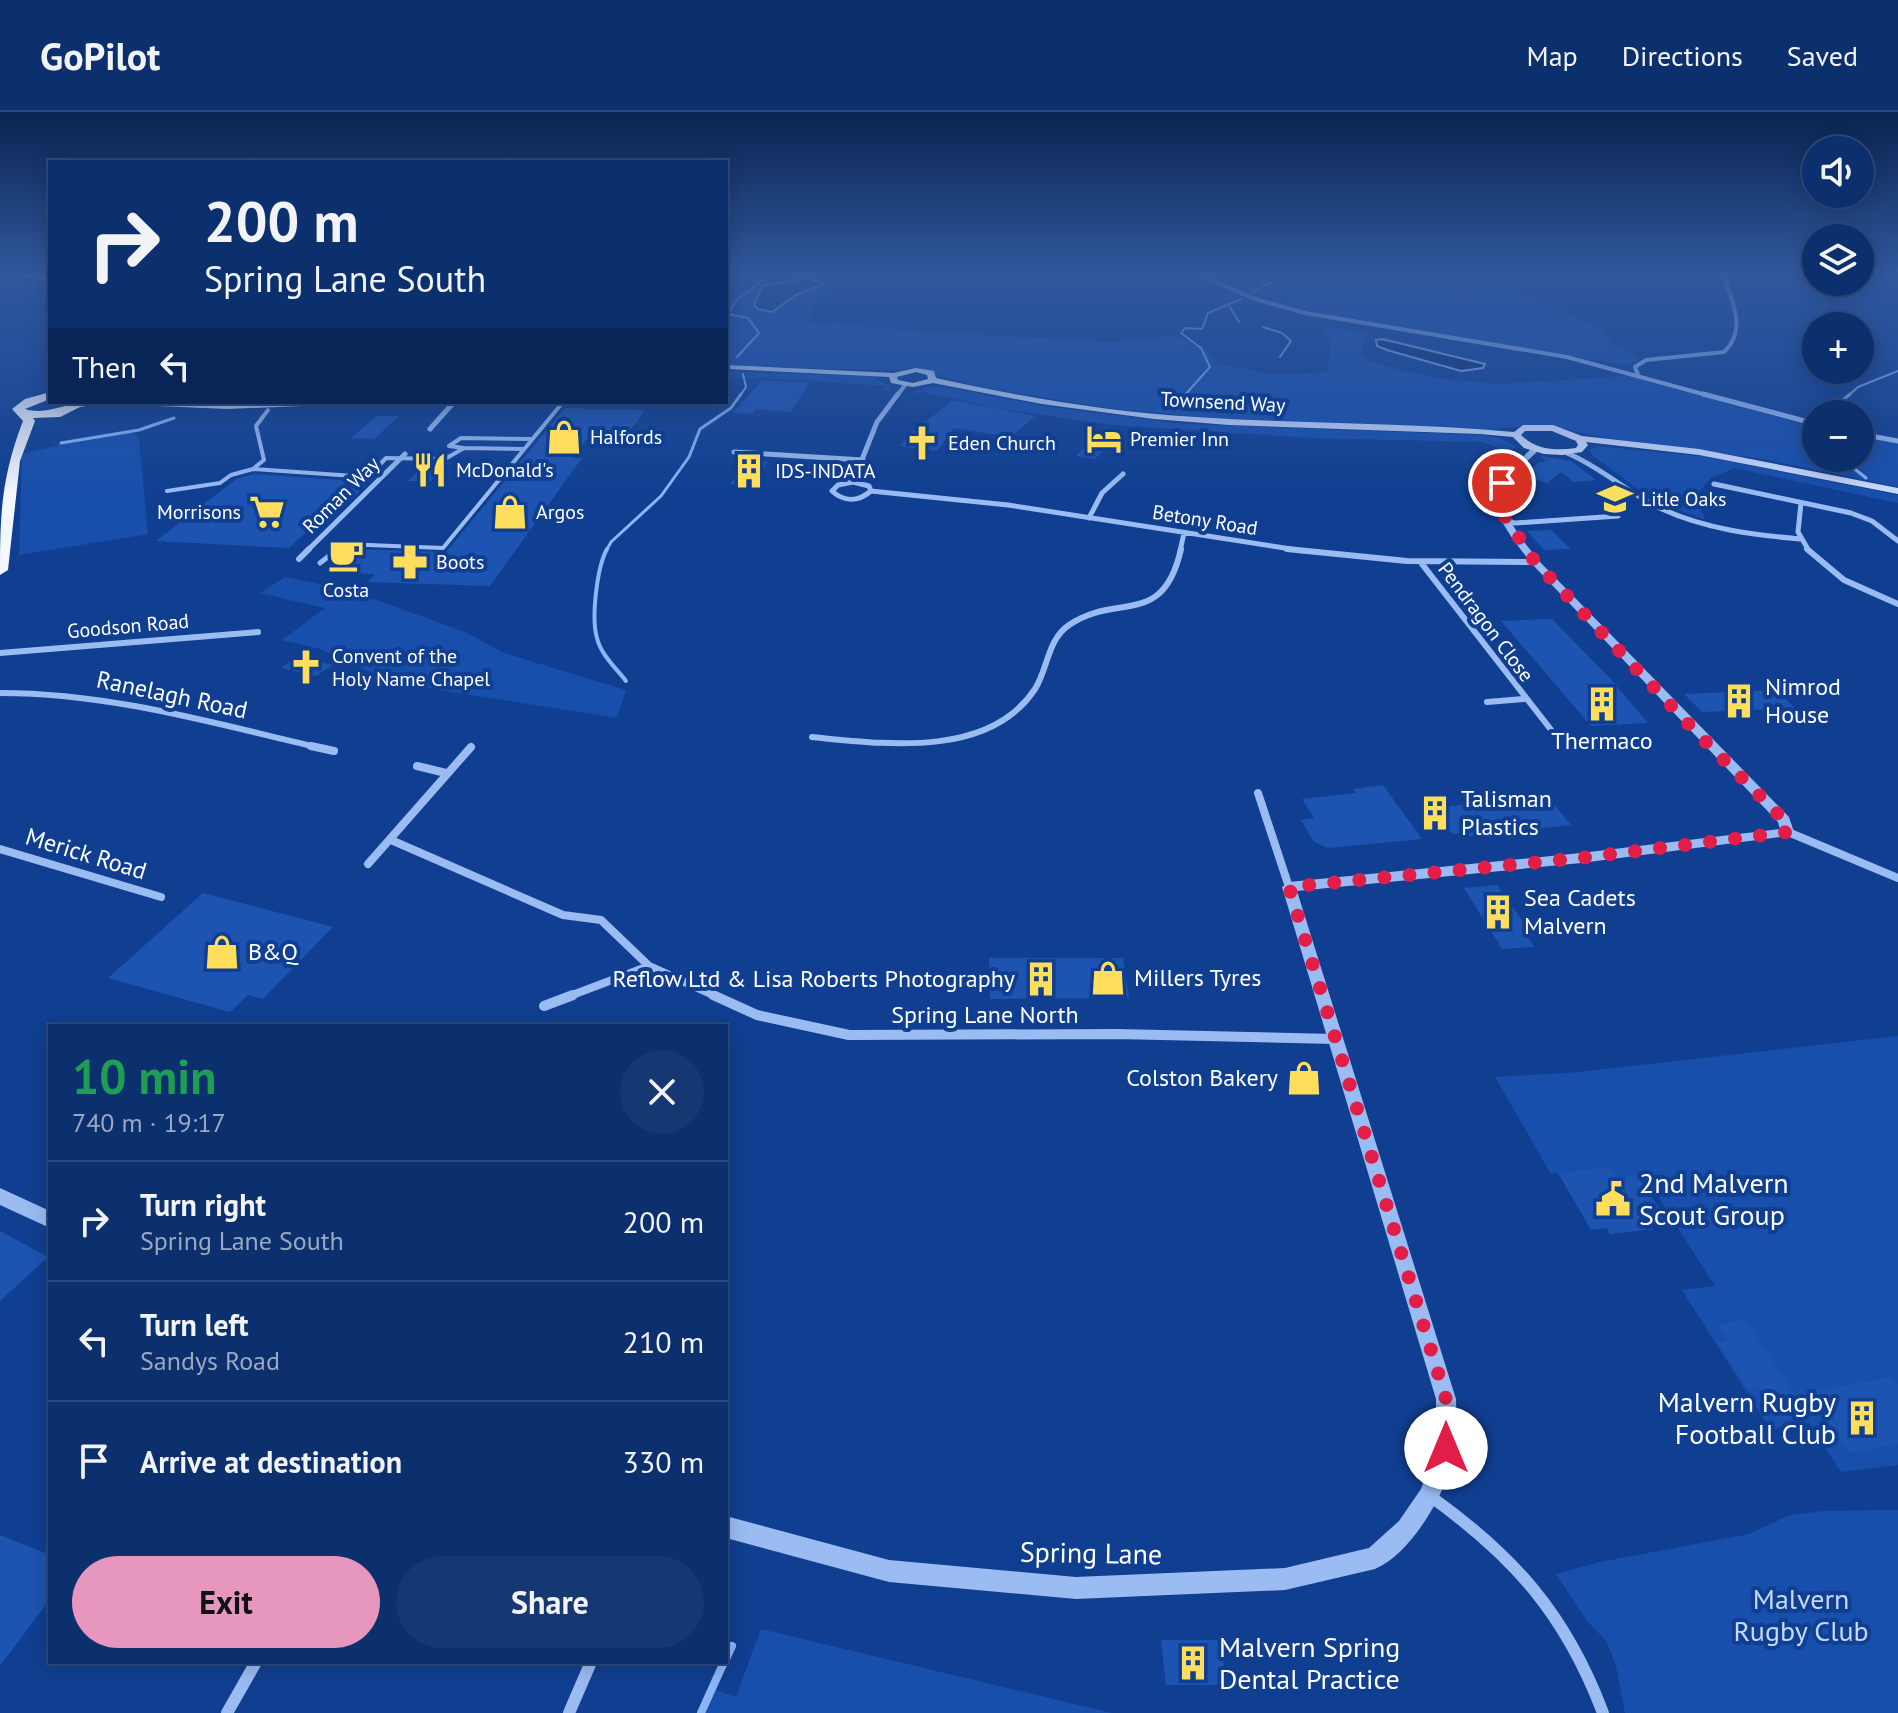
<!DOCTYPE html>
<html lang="en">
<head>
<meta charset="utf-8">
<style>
  body { margin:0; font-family:"PT Sans",sans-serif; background:#153772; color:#f1f3f6; height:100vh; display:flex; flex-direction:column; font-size:30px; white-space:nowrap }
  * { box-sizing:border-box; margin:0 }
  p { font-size:26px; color:#9aa9c2 }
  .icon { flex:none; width:44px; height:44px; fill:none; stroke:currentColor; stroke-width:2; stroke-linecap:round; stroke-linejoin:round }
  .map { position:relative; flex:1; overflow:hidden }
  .details { position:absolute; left:48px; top:912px; width:680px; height:640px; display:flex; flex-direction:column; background:#0c2f6d; border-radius:0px; box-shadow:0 4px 20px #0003,0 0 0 2px #2c4a80 }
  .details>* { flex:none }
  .hud { position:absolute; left:48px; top:48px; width:680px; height:244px; border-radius:0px; box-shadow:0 4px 20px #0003,0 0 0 2px #2c4a80; background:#0c2f6d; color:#f1f3f6; overflow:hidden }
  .controls { position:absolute; left:1802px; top:24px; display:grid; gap:16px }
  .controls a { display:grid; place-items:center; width:72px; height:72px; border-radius:50%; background:#0c2f6d; box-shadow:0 4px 20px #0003,0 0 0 2px #2c4a80; font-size:40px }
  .pin { position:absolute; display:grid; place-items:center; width:68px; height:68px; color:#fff; margin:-34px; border:4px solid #fff; border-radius:50%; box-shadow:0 2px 8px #0007 }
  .me { position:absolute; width:88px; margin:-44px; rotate:0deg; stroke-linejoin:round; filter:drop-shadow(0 0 6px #0008) }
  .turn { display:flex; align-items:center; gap:28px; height:168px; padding:0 24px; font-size:36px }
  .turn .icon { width:104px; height:104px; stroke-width:2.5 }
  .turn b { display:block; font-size:56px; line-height:68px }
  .then { display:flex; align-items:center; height:76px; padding:0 24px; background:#0003; gap:16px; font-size:30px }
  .round { display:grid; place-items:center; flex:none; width:84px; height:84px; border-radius:42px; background:#153772 }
  .headline { display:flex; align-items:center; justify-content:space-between; height:136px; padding:0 24px }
  h1 { font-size:48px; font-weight:700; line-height:60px; color:#1e9e55 }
  .primary-button { display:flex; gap:16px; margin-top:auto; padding:16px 24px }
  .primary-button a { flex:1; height:92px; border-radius:48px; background:#e797bd; color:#111; font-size:32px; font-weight:700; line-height:92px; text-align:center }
  .primary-button a+a { background:#153772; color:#f1f3f6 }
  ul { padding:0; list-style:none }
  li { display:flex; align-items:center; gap:24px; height:120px; padding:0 24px; border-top:2px solid #2c4a80 }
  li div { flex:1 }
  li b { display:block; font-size:30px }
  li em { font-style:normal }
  header { display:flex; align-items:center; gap:48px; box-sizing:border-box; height:112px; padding:0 40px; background:#0c2f6d; border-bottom:2px solid #2c4a80 }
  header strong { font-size:38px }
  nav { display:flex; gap:44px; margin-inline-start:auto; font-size:28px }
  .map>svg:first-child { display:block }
  .green { fill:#184fac }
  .water { fill:#092c6d; stroke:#8db6f7; stroke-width:2 }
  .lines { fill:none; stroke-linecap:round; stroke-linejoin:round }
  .stream-far3 { stroke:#8db6f7; stroke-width:2 }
  .stream-far2 { stroke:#8db6f7; stroke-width:3 }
  .stream-far1 { stroke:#8db6f7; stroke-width:4 }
  .stream { stroke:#8db6f7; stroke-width:8 }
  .building { fill:#1d54b1 }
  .pedestrian-far1 { stroke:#9bbcf3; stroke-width:4 }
  .pedestrian { stroke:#9bbcf3; stroke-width:5 }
  .minor-far5 { stroke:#9bbcf3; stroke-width:4 }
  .minor-far4 { stroke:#9bbcf3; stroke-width:5 }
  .minor-far3 { stroke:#9bbcf3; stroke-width:6 }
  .minor-far2 { stroke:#9bbcf3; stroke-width:8 }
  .minor-far1 { stroke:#9bbcf3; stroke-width:10 }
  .minor { stroke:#9bbcf3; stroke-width:12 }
  .tertiary { fill:#9bbcf3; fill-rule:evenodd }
  .secondary { fill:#cadcfd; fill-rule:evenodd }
  .trunk { fill:#f3f7ff; fill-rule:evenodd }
  .route { stroke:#e11d48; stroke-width:14; stroke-dasharray:0 25.2 }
  .labels { text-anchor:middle; stroke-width:8; stroke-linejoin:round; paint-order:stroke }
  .far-street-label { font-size:20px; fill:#fff; stroke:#103f91 }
  .far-poi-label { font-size:20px; fill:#fff; stroke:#103f91; text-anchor:start }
  .poi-label { font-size:24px; fill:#fff; stroke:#103f91; text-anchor:start }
  .street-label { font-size:24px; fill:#fff; stroke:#103f91 }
  .near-poi-label { font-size:28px; fill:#fff; stroke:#103f91; text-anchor:start }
  .near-street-label { font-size:28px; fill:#fff; stroke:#103f91 }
  .near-park-label { font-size:28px; fill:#c3d9fe; stroke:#103f91 }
</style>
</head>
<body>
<header>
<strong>GoPilot</strong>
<nav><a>Map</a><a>Directions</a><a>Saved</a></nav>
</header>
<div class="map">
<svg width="1898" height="1601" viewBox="0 0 1898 1601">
  <rect width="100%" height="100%" fill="#103f91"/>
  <!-- green -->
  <path class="green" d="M1299 160H1334L1427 177 1466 180 1505 175 1541 188 1598 216 1612 232 1641 246 1627 253 1335 206 1256 182Z
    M813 163 850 172 814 192 809 211 1105 230 1150 228 1173 223 1189 229V233L1205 237 1218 251 1272 263 1327 260 1331 233 1323 213 1367 220 1360 240 1370 249 1395 257 1437 266 1497 272 1627 264 1816 316V346H1860V324L1898 331V375L1764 347 1609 327 1551 314 1529 313 1490 318 1209 306 1108 296 976 274 916 256 881 258 726 253V191L762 164Z
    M726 259 873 265 890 274 889 279H883L885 274 761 266 726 267Z
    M926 275H944L1042 294 1184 312 1481 323 1499 326 1516 334 1511 341 1482 330 1311 326 1111 313 1002 297 922 280 910 282Z
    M132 320 139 326 148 422 19 443 22 342 75 329Z
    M1596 334 1707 345 1898 383V391L1734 356 1711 366 1696 383 1705 408 1650 386 1592 343 1589 338Z
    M285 465 349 478 465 520 504 541 626 578 617 606 433 577 369 560 320 537 282 528 325 496 260 481Z
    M1898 924V1353L1841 1360 1809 1311 1770 1317 1682 1178 1715 1174 1644 1063 1617 1065 1610 1054 1551 1062 1495 965 1579 960Z
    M1898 1398V1601H1625L1616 1554 1607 1530 1587 1509 1556 1462 1600 1450 1749 1422 1790 1403 1824 1399Z
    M761 1517 1112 1601H705L715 1578 736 1585Z"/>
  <!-- water -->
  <path class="water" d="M808 166 825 171 796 183 772 200 758 197 754 193 762 174Z
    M1382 227 1485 252 1483 256 1461 259 1387 238 1377 234 1376 228Z"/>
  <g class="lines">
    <!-- stream-far3 -->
    <path class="stream-far3" d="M770 163 774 160
      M1252 181 1289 160
      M1228 192 1239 210
      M1263 215 1282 221 1291 229 1280 245
      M737 245 759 221 748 206 727 202 738 187 766 166
      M740 284 746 275 743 262
      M1184 284 1210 255 1201 236 1181 221 1185 216 1202 217 1208 201 1241 187
      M1848 284 1858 275 1898 259"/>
    <!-- stream-far2 -->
    <path class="stream-far2" d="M1174 295 1186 282
      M1827 302 1850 282
      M61 331 139 318 174 306
      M1841 346 1866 366
      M606 439 611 430 661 384 689 345 700 317 731 296 741 282"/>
    <!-- stream-far1 -->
    <path class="stream-far1" d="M607 437C597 455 591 506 597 526 601 543 616 556 626 569"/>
    <!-- stream -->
    <path class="stream" d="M726 1547 732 1534
      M701 1601 724 1550"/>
  </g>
  <!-- building -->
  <path class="building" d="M762 268 810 271 790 300 756 297 752 302 733 301Z
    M953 288 1035 304 1011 325 954 316 937 339 900 334 910 322Z
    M565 296 645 298 629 320H592L573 346H582L490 474 368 470 375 462 354 461 360 454 331 450 346 437 446 440Z
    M377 304H399L374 327 351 326Z
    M1104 315 1123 319 1095 347 1076 344Z
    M1540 344 1571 349 1596 368 1574 370 1561 360 1547 371 1524 364 1538 351 1546 349Z
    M748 346 768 350 751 374 730 372Z
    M449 350 431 369H408L425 352Z
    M254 362 369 370 327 412 316 411 289 436 156 429 236 367Z
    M1551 418 1571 437 1544 438 1527 419Z
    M1552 507 1610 566 1648 611 1591 614 1501 509Z
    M296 545 333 553 316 564 281 556Z
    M1776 578 1795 596 1702 600 1684 582Z
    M1383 673 1422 727 1328 736 1314 730 1301 708 1314 706 1302 687 1356 681 1353 677Z
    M1546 683 1571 713 1466 725 1462 721 1452 722 1433 696Z
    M1497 773 1533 824H1527L1534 835 1502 837 1464 776Z
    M203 781 333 815 263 887 248 883 230 900 108 866Z
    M989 846H1123L1129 886 990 887Z
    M1610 1054 1617 1065 1637 1063 1667 1108 1649 1111 1653 1117 1627 1120 1610 1122 1607 1116 1591 1118 1558 1061Z
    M0 1119 48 1145 0 1189Z
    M1745 1208 1795 1282 1892 1265 1898 1273V1332L1849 1341 1822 1301 1779 1308 1759 1276 1749 1278 1717 1230 1728 1228 1717 1213Z
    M0 1423 50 1443V1487L0 1554Z
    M1161 1528H1220L1227 1573H1166Z"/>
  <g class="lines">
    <!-- pedestrian-far1 -->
    <path class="pedestrian-far1" d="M464 336 523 337
      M253 357 264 348 256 314 268 298
      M167 379 220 371 231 363 253 357 368 365 386 346 445 347 464 336 449 334 461 326 531 327
      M335 439 344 432 443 436 563 290"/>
    <!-- pedestrian -->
    <path class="pedestrian" d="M320 451 338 437"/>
    <!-- minor-far5 -->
    <path class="minor-far5" d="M1195 160 1252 186 1305 201 1567 245 1710 284
      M1638 263 1635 255 1646 248 1724 240C1749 216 1730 188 1723 160
      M897 284 905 273"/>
    <!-- minor-far4 -->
    <path class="minor-far4" d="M1703 282 1816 312
      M430 317 454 290
      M1860 322 1898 329
      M734 340 863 348
      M1567 341C1601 355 1629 382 1662 397 1705 417 1754 423 1800 427
      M853 370 877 310 898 282
      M853 370 869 374 871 379C858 390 844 390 832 379L838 373Z
      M1714 372 1851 401 1872 409 1898 429
      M871 379 1008 393 1304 439
      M1801 391 1798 420 1809 439
      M1089 406 1102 381 1123 362
      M1506 408 1515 411 1618 404
      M307 439 405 342
      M1180 439 1184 421"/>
    <!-- minor-far3 -->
    <path class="minor-far3" d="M1287 437 1407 449 1535 450
      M1807 437 1844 468 1898 492
      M299 447 309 437
      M1422 452 1559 628
      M0 541 258 520
      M0 581C110 581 213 611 320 636
      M1487 590 1524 587
      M812 625C883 632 989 647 1035 577 1048 557 1047 528 1069 513 1117 480 1163 517 1181 437"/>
    <!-- minor-far2 -->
    <path class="minor-far2" d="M311 634 334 639
      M417 654 446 661
      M1258 681 1289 775
      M1788 720 1898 766
      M391 728 563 803 601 808 649 854 718 885
      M0 737 161 785
      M368 752 471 635
      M567 885 649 854"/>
    <!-- minor-far1 -->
    <path class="minor-far1" d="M713 883 757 903 849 923 1117 922 1335 927
      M544 894 573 883"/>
    <!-- minor -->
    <path class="minor" d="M1430 1384C1515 1445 1566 1503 1603 1601
      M227 1601 256 1550
      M569 1601 591 1550"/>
    <!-- tertiary -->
    <path class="tertiary" d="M1533 335 1540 337C1531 346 1521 354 1513 364 1491 394 1520 424 1538 448L1789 705 1794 720 1788 724 1581 751 1297 779 1456 1287C1456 1303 1459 1321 1456 1337 1449 1376 1413 1441 1375 1457L1285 1478 1076 1487 889 1470 726 1426V1404L889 1448 1076 1465 1285 1456 1369 1436 1399 1409 1421 1377 1436 1336V1287L1282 775 1289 770 1581 741 1780 717 1778 710 1532 452C1491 399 1479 385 1533 335Z
      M0 1076 50 1099V1116L0 1093Z"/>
    <!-- secondary -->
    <path class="secondary" d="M726 253 893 261 916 256 934 259 936 266C1022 285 1108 300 1196 305 1302 312 1408 310 1514 320L1523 313H1553L1582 324 1699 337 1898 376V382L1699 343 1586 330 1588 333 1582 340 1562 343 1544 342 1524 336 1513 325 1480 322 1229 313 1154 307 1042 292 933 271 913 275 891 271 889 265 726 257ZM916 260 927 263 928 267 913 271 898 268 897 265ZM1525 319H1552L1576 329 1578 333 1576 336C1556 339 1536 338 1521 323Z
      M79 290H107L81 295 77 292Z
      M130 290H332L328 293 227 297 134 293Z"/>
    <!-- trunk -->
    <path class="trunk" d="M7 160 50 163V169L12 163Z
      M50 280V287L25 297C47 304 67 290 90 290L60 305 33 306 35 309 20 349 8 458 0 463C0 403 1 366 23 309L12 297 25 287Z"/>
  </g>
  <!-- sky -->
  <linearGradient id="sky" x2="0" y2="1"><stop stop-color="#092350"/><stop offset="0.42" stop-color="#31589d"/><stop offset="1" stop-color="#31589d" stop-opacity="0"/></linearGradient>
  <rect width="1898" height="384" fill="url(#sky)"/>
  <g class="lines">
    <!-- route -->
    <path class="route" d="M1446 1336V1287L1289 775 1581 746 1788 720 1784 708 1698 622 1535 450 1504 403 1500 391 1502 371"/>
  </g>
  <!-- icons -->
  <defs>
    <g id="shop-bare" transform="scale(2.76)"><path d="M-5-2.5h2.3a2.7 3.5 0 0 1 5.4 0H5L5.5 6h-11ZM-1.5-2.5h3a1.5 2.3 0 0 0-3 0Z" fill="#ffdd5d" stroke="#103f91" stroke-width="2.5" paint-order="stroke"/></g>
    <g id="hotel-bare" transform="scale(2.76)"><path d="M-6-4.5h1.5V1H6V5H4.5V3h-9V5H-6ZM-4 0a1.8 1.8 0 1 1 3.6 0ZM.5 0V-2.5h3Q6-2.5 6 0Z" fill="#ffdd5d" stroke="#103f91" stroke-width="2.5" paint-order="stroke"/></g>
    <g id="church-bare" transform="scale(2.76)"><path d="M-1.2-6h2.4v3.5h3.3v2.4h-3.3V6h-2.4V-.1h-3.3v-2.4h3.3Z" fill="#ffdd5d" stroke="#103f91" stroke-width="2.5" paint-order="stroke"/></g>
    <g id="restaurant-bare" transform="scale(2.76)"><path d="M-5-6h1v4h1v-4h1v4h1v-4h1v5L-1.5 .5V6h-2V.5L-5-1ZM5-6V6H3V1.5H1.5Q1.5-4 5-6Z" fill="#ffdd5d" stroke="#103f91" stroke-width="2.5" paint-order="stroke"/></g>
    <g id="building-bare" transform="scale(2.76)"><path d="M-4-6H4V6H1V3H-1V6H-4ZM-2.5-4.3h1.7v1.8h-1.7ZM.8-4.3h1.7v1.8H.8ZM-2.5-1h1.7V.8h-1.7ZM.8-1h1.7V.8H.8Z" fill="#ffdd5d" stroke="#103f91" stroke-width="2.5" paint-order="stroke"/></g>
    <g id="school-bare" transform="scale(2.76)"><path d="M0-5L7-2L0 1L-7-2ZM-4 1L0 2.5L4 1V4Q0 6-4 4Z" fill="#ffdd5d" stroke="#103f91" stroke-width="2.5" paint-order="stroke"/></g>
    <g id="supermarket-bare" transform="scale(2.76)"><path d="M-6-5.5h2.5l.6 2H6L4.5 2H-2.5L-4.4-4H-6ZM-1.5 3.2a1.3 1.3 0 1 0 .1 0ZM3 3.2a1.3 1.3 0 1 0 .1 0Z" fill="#ffdd5d" stroke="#103f91" stroke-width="2.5" paint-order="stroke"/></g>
    <g id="cafe-bare" transform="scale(2.76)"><path d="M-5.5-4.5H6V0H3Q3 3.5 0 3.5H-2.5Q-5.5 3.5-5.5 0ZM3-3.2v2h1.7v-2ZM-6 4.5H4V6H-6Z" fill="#ffdd5d" stroke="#103f91" stroke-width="2.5" paint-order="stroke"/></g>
    <g id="pharmacy-bare" transform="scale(2.76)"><path d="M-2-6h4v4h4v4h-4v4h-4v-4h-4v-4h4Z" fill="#ffdd5d" stroke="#103f91" stroke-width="2.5" paint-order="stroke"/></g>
    <g id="civic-bare" transform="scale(2.76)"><path d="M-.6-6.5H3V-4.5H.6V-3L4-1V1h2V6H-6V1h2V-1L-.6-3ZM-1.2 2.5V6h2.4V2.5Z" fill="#ffdd5d" stroke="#103f91" stroke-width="2.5" paint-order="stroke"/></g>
  </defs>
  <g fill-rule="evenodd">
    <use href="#shop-bare" x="564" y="325"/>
    <use href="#hotel-bare" x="1104" y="327"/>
    <use href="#church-bare" x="922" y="331"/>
    <use href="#restaurant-bare" x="430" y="358"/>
    <use href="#building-bare" x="749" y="359"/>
    <use href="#school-bare" x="1615" y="387"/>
    <use href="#supermarket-bare" x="267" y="400"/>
    <use href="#shop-bare" x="510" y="400"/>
    <use href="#cafe-bare" x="346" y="443"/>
    <use href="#pharmacy-bare" x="410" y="450"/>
    <use href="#church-bare" x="306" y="555"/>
    <use href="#building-bare" x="1739" y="589"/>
    <use href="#building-bare" x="1602" y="592"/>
    <use href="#building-bare" x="1435" y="701"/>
    <use href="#building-bare" x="1498" y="800"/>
    <use href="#shop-bare" x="222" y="840"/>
    <use href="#shop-bare" x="1108" y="866"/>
    <use href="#building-bare" x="1041" y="867"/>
    <use href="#shop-bare" x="1304" y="966"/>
    <use href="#civic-bare" x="1613" y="1087"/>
    <use href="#building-bare" x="1862" y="1306"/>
    <use href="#building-bare" x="1193" y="1551"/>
  </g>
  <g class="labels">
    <!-- far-street labels -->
    <g class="far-street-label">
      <text transform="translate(1223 290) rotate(3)" y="7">Townsend Way</text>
      <text transform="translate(341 383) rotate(-45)" y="7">Roman Way</text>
      <text transform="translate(1205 408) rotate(9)" y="7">Betony Road</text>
      <text transform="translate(1486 510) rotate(53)" y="7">Pendragon Close</text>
      <text transform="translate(128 514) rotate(-5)" y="7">Goodson Road</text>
    </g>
    <!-- far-poi labels -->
    <g class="far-poi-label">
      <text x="590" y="332">Halfords</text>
      <text x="1130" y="334">Premier Inn</text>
      <text x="948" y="338">Eden Church</text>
      <text x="456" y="365">McDonald's</text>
      <text x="775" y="366">IDS-INDATA</text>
      <text x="1641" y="394">Litle Oaks</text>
      <text x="241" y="407" text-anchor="end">Morrisons</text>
      <text x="536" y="407">Argos</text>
      <text x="436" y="457">Boots</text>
      <text x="346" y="485" text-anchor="middle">Costa</text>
      <text x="332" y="551">Convent of the<tspan x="332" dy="23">Holy Name Chapel</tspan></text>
    </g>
    <!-- poi labels -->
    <g class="poi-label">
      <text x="1765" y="583">Nimrod<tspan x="1765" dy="28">House</tspan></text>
      <text x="1602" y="637" text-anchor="middle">Thermaco</text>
      <text x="1461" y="695">Talisman<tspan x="1461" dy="28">Plastics</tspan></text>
      <text x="1524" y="794">Sea Cadets<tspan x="1524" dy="28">Malvern</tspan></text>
      <text x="248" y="848">B&amp;Q</text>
      <text x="1134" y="874">Millers Tyres</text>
      <text x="1015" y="875" text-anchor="end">Reflow Ltd &amp; Lisa Roberts Photography</text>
      <text x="1278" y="974" text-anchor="end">Colston Bakery</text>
    </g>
    <!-- street labels -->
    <g class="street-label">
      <text transform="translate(172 583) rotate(12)" y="8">Ranelagh Road</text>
      <text transform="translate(86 742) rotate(17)" y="8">Merick Road</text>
      <text x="985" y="911">Spring Lane North</text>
    </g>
    <!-- near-poi labels -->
    <g class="near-poi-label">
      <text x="1639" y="1081">2nd Malvern<tspan x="1639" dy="32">Scout Group</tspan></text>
      <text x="1836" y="1300" text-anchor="end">Malvern Rugby<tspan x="1836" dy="32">Football Club</tspan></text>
      <text x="1219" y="1545">Malvern Spring<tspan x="1219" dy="32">Dental Practice</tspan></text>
    </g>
    <!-- near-street labels -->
    <g class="near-street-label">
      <text transform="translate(1091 1441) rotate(1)" y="10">Spring Lane</text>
    </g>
    <!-- near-park labels -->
    <g class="near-park-label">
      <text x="1801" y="1497">Malvern<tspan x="1801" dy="32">Rugby Club</tspan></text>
    </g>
  </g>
</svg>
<div class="controls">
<a><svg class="icon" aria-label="sound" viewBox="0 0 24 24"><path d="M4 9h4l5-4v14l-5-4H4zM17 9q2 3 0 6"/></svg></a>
<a><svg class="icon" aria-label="layers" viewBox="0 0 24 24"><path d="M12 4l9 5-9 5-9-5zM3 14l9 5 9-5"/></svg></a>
<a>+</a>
<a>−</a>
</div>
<div class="pin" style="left:1502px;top:371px;background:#d93025"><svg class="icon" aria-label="arrive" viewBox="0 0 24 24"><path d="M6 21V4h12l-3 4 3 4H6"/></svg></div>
<svg class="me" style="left:1446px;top:1336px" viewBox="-20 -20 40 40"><circle r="19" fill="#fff"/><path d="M0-13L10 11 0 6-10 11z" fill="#e11d48"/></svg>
<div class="hud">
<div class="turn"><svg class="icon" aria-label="right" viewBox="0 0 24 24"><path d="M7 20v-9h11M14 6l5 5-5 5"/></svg><div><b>200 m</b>Spring Lane South</div></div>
<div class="then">Then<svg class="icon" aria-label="left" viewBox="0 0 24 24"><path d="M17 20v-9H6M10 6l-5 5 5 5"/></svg></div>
</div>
<section class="details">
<div class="headline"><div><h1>10 min</h1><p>740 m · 19:17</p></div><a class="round"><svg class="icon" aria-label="close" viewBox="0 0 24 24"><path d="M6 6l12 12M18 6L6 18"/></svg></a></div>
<ul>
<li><svg class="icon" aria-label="right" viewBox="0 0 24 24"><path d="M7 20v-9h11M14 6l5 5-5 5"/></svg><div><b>Turn right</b><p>Spring Lane South</p></div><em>200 m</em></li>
<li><svg class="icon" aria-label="left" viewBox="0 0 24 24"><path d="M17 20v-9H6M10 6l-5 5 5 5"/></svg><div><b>Turn left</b><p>Sandys Road</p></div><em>210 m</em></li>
<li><svg class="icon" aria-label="arrive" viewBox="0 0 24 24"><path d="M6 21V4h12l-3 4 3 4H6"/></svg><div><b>Arrive at destination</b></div><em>330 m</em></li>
</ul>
<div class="primary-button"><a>Exit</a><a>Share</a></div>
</section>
</div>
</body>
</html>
